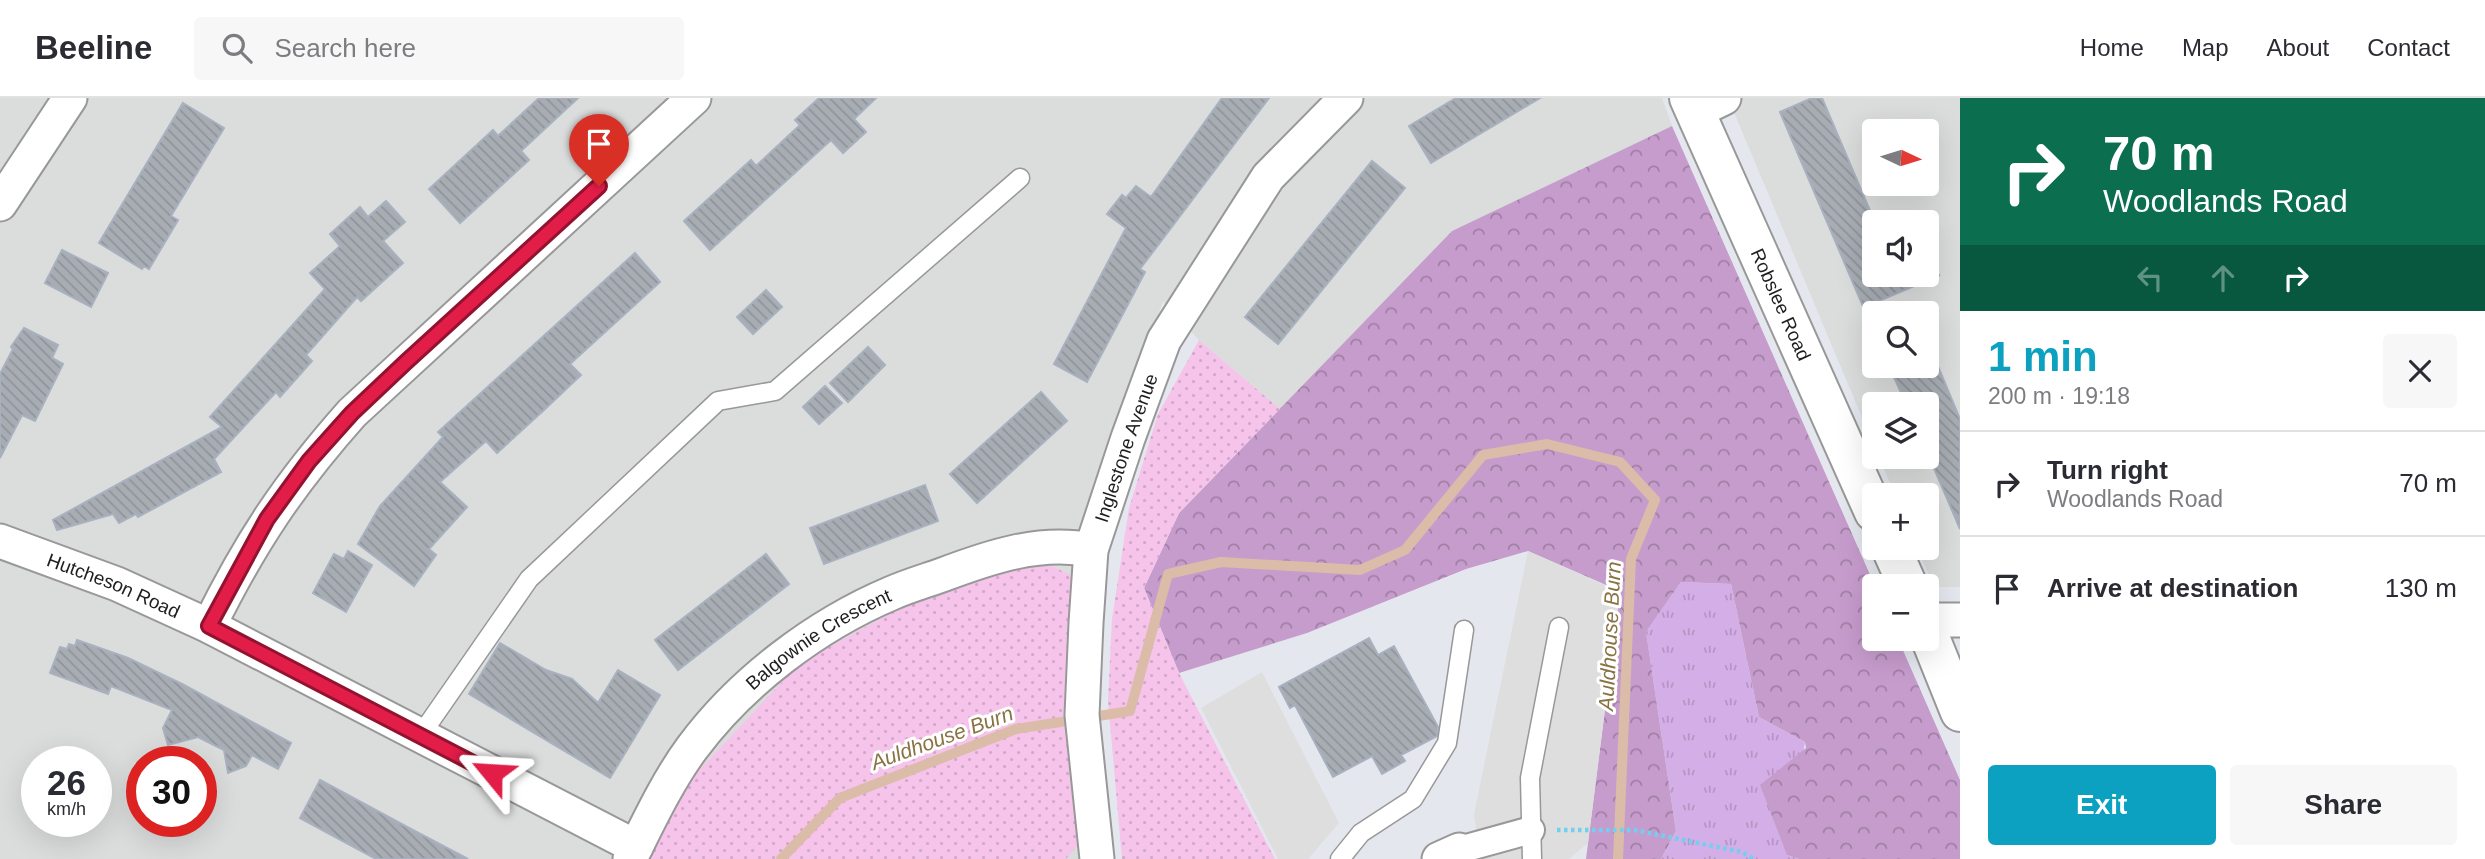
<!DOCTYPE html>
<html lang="en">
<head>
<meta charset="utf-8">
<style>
  body { margin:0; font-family:Helvetica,sans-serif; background:#f7f7f7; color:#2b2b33; height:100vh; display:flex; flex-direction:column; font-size:26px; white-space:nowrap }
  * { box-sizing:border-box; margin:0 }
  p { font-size:23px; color:#7c7c81 }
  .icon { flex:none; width:38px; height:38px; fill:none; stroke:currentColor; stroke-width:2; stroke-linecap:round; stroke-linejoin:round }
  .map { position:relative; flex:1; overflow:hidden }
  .details { display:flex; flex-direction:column; background:#fff; width:525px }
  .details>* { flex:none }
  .hud { background:#0b6e4f; color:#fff; overflow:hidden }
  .needle { width:46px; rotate:94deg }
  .buttons { position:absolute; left:1862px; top:21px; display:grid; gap:14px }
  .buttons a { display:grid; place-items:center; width:77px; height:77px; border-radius:7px; background:#fff; box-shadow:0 7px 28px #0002; font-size:35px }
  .speed { position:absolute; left:21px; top:648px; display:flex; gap:14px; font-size:35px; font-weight:700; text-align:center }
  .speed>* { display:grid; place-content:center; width:91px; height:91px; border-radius:50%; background:#fff; box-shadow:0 7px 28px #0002; line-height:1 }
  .speed small { font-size:18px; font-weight:400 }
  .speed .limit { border:10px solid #d22; background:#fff; color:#111 }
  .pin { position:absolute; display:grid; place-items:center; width:60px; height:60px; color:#fff; margin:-72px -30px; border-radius:50% 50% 50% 0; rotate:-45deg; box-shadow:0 0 7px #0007 }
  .pin .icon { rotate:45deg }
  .me { position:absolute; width:77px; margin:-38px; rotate:297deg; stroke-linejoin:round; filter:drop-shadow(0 0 5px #0008) }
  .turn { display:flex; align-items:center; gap:24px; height:147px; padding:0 28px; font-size:32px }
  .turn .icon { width:91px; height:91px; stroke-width:2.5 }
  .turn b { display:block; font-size:49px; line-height:60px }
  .lanes { display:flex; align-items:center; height:66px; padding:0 28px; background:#0003; justify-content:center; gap:35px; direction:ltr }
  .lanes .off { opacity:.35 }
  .round { display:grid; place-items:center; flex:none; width:74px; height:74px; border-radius:7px; background:#f7f7f7 }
  .head { display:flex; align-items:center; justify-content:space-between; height:119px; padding:0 28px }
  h1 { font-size:42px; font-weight:800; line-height:52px; color:#0ca1c1 }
  .button { display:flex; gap:14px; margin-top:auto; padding:14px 28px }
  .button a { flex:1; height:80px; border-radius:7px; background:#0ca1c1; color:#fff; font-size:28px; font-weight:800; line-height:80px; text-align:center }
  .button a+a { background:#f7f7f7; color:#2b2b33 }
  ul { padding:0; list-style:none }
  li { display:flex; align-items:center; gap:21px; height:105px; padding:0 28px; border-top:2px solid #e1e1e2 }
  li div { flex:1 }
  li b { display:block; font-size:26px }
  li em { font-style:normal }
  header { display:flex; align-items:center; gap:42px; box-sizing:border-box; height:98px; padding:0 35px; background:#fff; border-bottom:2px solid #e1e1e2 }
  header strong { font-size:33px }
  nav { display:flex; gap:38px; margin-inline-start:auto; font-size:24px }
  .search { width:490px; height:63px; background:#f7f7f7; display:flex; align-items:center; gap:18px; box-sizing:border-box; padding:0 24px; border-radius:7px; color:#7c7c81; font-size:26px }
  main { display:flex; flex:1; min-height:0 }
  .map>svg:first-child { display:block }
  .residential { fill:#dbdcdc; fill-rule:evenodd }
  .grass { fill:url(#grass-tufts) }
  .forest { fill:url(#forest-crowns) }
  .park { fill:url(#park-dots) }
  .parking { fill:#dedede }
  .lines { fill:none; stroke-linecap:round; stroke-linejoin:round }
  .stream { stroke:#dabca8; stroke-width:10 }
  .building { fill:url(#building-back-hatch); stroke:#a8b1bf; stroke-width:2 }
  .service-casing { stroke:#989898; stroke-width:21 }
  .pedestrian-casing { stroke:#989898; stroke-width:30 }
  .minor-casing { stroke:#989898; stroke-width:37 }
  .tertiary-casing { stroke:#989898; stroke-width:42 }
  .path { stroke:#73cff1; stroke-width:4.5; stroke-dasharray:3.5 3.5; stroke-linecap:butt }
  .service { stroke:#fff; stroke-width:18 }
  .pedestrian { stroke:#fff; stroke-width:26 }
  .minor { stroke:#fff; stroke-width:33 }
  .tertiary { stroke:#fff; stroke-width:38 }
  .route-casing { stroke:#92132f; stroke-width:18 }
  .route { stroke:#e11d48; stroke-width:12 }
  .labels { text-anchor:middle; stroke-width:6; stroke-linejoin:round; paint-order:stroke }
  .street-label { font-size:19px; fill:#1e1e1e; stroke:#fff }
  .water-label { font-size:21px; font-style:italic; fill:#8a7343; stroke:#fff }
</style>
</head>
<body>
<header>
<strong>Beeline</strong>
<div class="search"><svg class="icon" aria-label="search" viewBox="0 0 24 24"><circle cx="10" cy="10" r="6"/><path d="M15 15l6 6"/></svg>Search here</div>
<nav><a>Home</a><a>Map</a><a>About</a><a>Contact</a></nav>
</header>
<main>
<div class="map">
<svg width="1960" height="761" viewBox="0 0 1960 761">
  <defs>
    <pattern id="grass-tufts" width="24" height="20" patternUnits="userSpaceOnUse" patternTransform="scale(1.75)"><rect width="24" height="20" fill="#d4aee6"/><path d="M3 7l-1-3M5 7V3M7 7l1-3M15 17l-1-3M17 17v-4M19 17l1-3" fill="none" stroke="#b695c5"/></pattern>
    <pattern id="forest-crowns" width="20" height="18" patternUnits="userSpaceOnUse" patternTransform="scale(1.75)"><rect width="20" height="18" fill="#c69ccc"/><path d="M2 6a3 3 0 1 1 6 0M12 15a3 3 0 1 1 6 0" fill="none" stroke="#a07fa5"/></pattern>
    <pattern id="park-dots" width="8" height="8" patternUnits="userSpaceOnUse" patternTransform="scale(1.75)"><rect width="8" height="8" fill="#f6c4ea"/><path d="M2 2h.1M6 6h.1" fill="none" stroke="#d2a8c8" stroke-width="1.8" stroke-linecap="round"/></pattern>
    <pattern id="building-back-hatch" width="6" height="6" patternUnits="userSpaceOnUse" patternTransform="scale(1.75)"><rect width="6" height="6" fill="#a8adb4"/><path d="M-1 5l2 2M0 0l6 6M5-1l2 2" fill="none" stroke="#90949a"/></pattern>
  </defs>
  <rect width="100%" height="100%" fill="#e5e7ef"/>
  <!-- residential -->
  <path class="residential" d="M0 0H1662L1672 28 1452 133 1280 311 1199 242 1163 203 1083 433 1074 479 1065 603 1085 761H0ZM37 663H96V723H37ZM142 663H201V723H142Z
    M1728 0H1960V489H1934L1917 450H1927V397H1895L1879 359H1927V306H1874V348ZM1874 33H1927V86H1874ZM1874 124H1927V177H1874ZM1874 215H1927V268H1874Z"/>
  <!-- grass -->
  <path class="grass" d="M1681 484 1731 486 1759 619 1805 644 1787 757 1799 761H1661L1676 733 1646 534Z"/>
  <!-- forest -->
  <path class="forest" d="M1672 28 1875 488 1874 541H1898L1960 682V761H1799L1787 757 1760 687 1806 650 1805 644 1759 619 1731 486 1681 484 1646 534 1676 733 1661 761H1586L1620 493 1528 453 1466 471 1307 535 1179 575 1144 490 1179 415 1452 133Z"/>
  <!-- park -->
  <path class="park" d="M1199 242 1280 311 1179 415 1144 490 1179 575 1275 761H1122L1108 603 1112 521 1129 410 1158 316Z
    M1042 463 1074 479 1065 603 1082 742 1066 761H645L686 686 800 565 933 492Z"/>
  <!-- parking -->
  <path class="parking" d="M1528 453 1620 494 1588 745 1569 761H1480L1474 716Z
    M1262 574 1339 725 1308 761H1278L1201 610Z"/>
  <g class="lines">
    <!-- stream -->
    <path class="stream" d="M781 761 840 700 1016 631 1130 613 1168 476 1221 464 1360 472 1405 452 1483 357 1547 346 1620 364 1655 402 1631 461 1618 761"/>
  </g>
  <!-- building -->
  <path class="building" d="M539 0H578L521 53 529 62 460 125 429 91 493 32 498 38Z
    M819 0H876L854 21 866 34 843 55 831 42 710 152 684 123 751 62 756 68 800 27 795 22Z
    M1222 0H1269L1140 171 1145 174 1087 284 1054 266 1126 130 1107 116 1122 97 1126 100 1136 88 1151 99Z
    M1456 0H1540L1431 65 1409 28Z
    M1812 0H1822L1874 122V177H1940L1874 205V234L1780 14Z
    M183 5 224 30 171 118 178 122 149 171 144 168 142 171 99 145Z
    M1372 63 1405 90 1278 246 1245 219Z
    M386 103 405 124 383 143 403 165 361 203 357 199 306 257 312 263 280 299 276 294 214 361 221 374 138 419 136 416 119 425 113 416 57 432 53 422 222 329 210 319 325 191 310 175 340 148 330 136 360 109 368 119Z
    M62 152 108 175 91 209 45 185Z
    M635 155 660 184 570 266 581 277 544 312 497 355 486 343 440 384 467 409 429 451 436 457 414 488 358 446 380 408 443 339 438 334Z
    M766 192 782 209 753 236 737 219Z
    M24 230 58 247 52 260 63 266 35 323 22 317 0 360V276L13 251 11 249Z
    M1927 242 1960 321V431L1927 354V306H1906L1889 268H1927Z
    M868 249 885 267 848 304 830 285Z
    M825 288 842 305 819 326 803 309Z
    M1041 294 1067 323 977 405 950 376Z
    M925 387 938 423 824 466 810 430Z
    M348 453 372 467 346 514 313 495 334 456 344 461Z
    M766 456 789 486 678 572 655 542Z
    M1369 540 1378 557 1394 548 1438 629 1437 638 1401 657 1405 663 1382 676 1372 658 1333 679 1295 607 1290 610 1279 589Z
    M77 542 128 560 184 587 291 645 278 671 252 657 246 668 228 675 224 652 198 639 168 647 163 630 172 612 111 588 108 596 50 575 60 549 67 551 69 546 75 548Z
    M500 545 546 572 572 581 598 605 618 572 660 597 610 680 469 596Z
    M320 682 409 730 468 761H376L300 720Z"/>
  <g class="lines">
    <!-- service casing -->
    <g class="service-casing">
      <path id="service" d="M420 638 529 481 718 303 775 293 1020 80
        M1340 761 1361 735 1413 701 1447 645 1464 532
        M1532 761 1530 680 1559 529"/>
    </g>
    <!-- pedestrian casing -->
    <g class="pedestrian-casing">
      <path id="pedestrian" d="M1459 752 1531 732"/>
    </g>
    <!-- minor casing -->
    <g class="minor-casing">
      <g id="minor">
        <path d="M1695 14 1724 0"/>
        <path d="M0 106 70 0"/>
        <path id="s1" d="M0 443 117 486 209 528 636 749"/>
        <path d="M1927 522H1960"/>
        <path d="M209 528C251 443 289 386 352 315L694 0"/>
        <path id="s2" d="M630 761C649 723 667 684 692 650 741 584 816 527 892 495 908 488 925 483 942 477 990 459 1039 442 1091 452"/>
        <path id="s3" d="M1097 761 1082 617 1086 525 1091 452 1128 340 1164 242 1268 79 1346 0"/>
        <path d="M1439 761 1459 752"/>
      </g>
    </g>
    <!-- tertiary casing -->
    <g class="tertiary-casing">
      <g id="tertiary">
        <path id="s4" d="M1689 0 1874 414"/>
        <path d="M1891 450 1908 488"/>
        <path d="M1927 532 1960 614"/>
      </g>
    </g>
    <!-- path -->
    <path class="path" d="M1557 732H1635L1742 754 1754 761"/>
    <!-- service -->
    <use href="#service" class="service"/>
    <!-- pedestrian -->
    <use href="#pedestrian" class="pedestrian"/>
    <!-- minor -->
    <use href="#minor" class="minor"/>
    <!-- tertiary -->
    <use href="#tertiary" class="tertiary"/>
  </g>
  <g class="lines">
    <!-- route casing -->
    <g class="route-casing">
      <path id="route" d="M492 675 209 528 267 421 309 363 352 315 406 264 599 88"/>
    </g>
    <!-- route -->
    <use href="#route" class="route"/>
  </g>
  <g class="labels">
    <!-- street labels -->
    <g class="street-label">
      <text dy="7" stroke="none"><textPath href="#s4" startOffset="226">Robslee Road</textPath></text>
      <text dy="7" stroke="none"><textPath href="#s3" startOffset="418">Inglestone Avenue</textPath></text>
      <text dy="7" stroke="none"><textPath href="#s1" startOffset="122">Hutcheson Road</textPath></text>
      <text dy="7" stroke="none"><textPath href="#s2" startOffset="296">Balgownie Crescent</textPath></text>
    </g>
    <!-- water labels -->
    <g class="water-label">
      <text transform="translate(1610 538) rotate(-87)" y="7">Auldhouse Burn</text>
      <text transform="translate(942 640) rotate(-20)" y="7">Auldhouse Burn</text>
    </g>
  </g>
</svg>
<div class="buttons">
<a><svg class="needle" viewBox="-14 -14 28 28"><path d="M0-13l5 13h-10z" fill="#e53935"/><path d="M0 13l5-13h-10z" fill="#7c7c81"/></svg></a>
<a><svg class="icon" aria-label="sound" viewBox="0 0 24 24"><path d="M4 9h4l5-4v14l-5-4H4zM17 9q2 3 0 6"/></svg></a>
<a><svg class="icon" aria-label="search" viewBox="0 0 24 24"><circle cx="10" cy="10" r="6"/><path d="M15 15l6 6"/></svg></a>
<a><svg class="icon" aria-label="layers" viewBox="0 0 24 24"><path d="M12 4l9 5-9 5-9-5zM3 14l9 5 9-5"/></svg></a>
<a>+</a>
<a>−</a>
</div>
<div class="speed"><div>26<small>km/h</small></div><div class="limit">30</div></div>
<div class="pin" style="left:599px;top:88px;background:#d93025"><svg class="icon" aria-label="arrive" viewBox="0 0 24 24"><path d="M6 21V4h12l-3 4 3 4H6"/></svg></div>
<svg class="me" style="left:492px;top:675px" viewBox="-20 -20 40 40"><path d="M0-17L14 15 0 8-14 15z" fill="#e11d48" stroke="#fff" stroke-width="4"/></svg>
</div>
<section class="details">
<div class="hud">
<div class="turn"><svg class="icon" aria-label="right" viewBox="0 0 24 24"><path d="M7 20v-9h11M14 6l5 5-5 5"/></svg><div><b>70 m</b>Woodlands Road</div></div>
<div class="lanes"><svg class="icon off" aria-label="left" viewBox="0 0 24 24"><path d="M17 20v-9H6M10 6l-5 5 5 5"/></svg><svg class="icon off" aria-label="ahead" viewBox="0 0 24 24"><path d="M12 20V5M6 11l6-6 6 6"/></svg><svg class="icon" aria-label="right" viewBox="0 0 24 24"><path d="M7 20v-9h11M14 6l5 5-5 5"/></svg></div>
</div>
<div class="head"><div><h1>1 min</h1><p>200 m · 19:18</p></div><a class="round"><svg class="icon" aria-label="close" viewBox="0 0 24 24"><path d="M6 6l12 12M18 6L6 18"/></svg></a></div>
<ul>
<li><svg class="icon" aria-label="right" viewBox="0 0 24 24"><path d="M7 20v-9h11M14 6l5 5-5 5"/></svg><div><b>Turn right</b><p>Woodlands Road</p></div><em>70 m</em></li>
<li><svg class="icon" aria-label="arrive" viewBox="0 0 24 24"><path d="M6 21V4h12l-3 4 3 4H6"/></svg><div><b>Arrive at destination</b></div><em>130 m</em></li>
</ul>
<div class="button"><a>Exit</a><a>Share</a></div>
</section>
</main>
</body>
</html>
